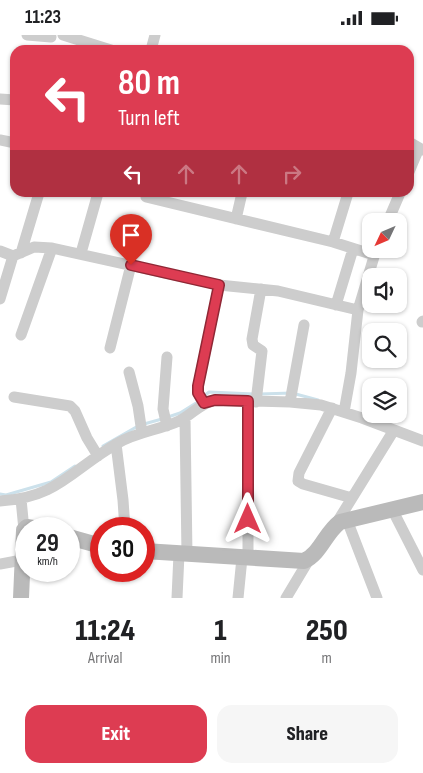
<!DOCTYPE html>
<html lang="en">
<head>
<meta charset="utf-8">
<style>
  body { margin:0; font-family:"Sofia Sans Condensed",sans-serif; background:#f6f6f6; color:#202124; height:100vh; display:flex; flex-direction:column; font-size:19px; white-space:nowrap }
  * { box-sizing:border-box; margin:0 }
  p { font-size:16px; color:#757577 }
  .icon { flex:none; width:28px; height:28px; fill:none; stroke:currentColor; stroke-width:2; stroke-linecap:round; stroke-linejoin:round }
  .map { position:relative; height:563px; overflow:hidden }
  .panel { display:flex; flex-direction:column; background:#fff; flex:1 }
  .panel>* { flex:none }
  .hud { position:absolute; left:10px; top:10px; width:404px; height:152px; border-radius:15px; box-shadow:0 1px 4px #0004; background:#dd3c52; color:#fff; overflow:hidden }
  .needle { width:32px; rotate:226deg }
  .tools { position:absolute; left:362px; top:178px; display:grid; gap:10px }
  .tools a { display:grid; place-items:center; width:45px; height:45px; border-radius:10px; background:#fff; box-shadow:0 1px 4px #0004; font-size:25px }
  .speed { position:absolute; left:15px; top:482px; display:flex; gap:10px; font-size:25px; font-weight:700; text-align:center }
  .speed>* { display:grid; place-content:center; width:65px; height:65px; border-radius:50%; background:#fff; box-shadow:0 1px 4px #0004; line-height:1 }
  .speed small { font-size:12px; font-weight:400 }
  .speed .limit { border:8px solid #d22; background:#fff; color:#111 }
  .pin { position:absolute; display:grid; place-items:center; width:42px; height:42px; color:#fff; margin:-51px -21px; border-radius:50% 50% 50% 0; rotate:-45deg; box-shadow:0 0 5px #0007 }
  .pin .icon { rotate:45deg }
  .me { position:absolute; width:55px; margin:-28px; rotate:0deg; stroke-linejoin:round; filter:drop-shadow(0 0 4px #0008) }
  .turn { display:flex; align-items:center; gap:18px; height:105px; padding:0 25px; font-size:22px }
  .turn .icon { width:65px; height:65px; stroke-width:2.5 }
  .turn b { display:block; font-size:35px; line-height:42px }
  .lanes { display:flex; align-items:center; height:48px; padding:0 25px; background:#0003; justify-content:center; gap:25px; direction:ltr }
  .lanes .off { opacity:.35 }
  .eta { display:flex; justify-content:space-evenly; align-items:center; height:85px; text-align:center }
  .eta b { font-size:30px; font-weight:800; line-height:35px }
  .primary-button { display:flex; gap:10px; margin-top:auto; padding:10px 25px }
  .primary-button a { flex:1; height:58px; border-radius:15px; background:#dd3c52; color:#fff; font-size:20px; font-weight:800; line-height:58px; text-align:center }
  .primary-button a+a { background:#f6f6f6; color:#202124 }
  .status { display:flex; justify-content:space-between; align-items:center; height:35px; padding:0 25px; background:#fff; direction:ltr }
  .status svg { height:14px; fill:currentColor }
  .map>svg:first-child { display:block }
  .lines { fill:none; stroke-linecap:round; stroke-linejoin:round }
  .stream { stroke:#cce1eb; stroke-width:3 }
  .street { stroke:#cdcdcd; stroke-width:11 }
  .secondary { stroke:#bababa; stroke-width:16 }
  .route-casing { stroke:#902735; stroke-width:12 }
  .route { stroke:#dd3c52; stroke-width:9 }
</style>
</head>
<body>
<div class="status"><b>11:23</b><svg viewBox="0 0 49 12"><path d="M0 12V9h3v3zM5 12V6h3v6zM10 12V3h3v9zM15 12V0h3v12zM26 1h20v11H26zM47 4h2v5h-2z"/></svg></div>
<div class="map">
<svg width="423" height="563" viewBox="0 0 423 563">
  <rect width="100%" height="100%" fill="#fff"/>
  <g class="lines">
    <!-- stream -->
    <path class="stream" d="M260 359 292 358 318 365
      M203 362 209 357 254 359
      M168 382 180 378 196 368
      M144 389 162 384
      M103 411 138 391
      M0 459 6 460 51 447 75 431"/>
    <!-- street -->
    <path class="street" d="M27 0 51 2
      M63 0 111 15
      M151 15 155 0
      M0 64 15 65
      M0 105 15 108
      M409 107 423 115
      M409 137 419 113
      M146 162 333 207 374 220
      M236 184 242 158
      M388 186 400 158
      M333 207 348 158
      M0 216 13 221 34 212 52 213 219 250 278 256 358 275
      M21 218 39 158
      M81 218 98 158
      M0 264 13 221
      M336 270 353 214
      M422 287 423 286
      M21 300 52 213
      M110 313 131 230
      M129 337 138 371 142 398
      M14 362 70 371 75 376 87 403 98 421
      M248 366V523
      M256 367 262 316 253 310 252 304 261 254
      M290 367 304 290
      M203 368 198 358V351L219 250
      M332 373 299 438 298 446 303 449 352 463
      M344 377 351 338 358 275 376 215
      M185 383 187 520
      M167 391 163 374 167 322
      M116 409 123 465 125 494
      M21 464 24 495
      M0 466C58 463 72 434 118 408 137 397 159 395 179 386 192 380 200 368 215 365L290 367 321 370 362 383 423 406
      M392 474 423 535
      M347 485 377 563
      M336 489 394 395
      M0 529 22 525
      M177 563 179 519
      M238 563 242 523
      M286 563 310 523"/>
    <!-- secondary -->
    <path class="secondary" d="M69 502 101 511
      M144 516 304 526C321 518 325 498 340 487L423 467
      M21 563 24 495 27 492 39 494"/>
  </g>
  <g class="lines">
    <!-- route casing -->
    <g class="route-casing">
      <path id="route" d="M131 230 219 250 198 351V358L204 368 215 365 248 366V484"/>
    </g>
    <!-- route -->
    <use href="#route" class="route"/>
  </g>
</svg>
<div class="tools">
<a><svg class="needle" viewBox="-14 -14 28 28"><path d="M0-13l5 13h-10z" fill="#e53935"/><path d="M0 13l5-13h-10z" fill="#757577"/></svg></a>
<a><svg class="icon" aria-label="sound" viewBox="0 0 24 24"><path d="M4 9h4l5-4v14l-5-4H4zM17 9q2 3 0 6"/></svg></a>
<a><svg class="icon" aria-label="search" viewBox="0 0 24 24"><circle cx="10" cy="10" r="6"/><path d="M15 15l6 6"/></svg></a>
<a><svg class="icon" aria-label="layers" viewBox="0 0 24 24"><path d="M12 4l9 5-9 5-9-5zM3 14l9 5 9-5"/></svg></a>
</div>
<div class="speed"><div>29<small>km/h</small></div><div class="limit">30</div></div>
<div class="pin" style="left:131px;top:230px;background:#d93025"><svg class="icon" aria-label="arrive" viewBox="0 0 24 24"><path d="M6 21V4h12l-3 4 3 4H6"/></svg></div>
<svg class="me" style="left:248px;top:484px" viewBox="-20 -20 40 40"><path d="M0-17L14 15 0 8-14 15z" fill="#dd3c52" stroke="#fff" stroke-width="4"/></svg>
<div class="hud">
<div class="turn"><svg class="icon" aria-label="left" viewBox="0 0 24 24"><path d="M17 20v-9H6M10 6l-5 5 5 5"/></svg><div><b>80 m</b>Turn left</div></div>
<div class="lanes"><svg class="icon" aria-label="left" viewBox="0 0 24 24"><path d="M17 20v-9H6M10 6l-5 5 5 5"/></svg><svg class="icon off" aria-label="ahead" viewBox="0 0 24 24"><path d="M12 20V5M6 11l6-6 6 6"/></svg><svg class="icon off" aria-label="ahead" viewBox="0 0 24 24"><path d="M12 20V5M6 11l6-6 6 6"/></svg><svg class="icon off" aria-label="right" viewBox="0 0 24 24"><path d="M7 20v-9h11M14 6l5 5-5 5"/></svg></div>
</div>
</div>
<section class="panel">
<div class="eta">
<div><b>11:24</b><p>Arrival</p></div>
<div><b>1</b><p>min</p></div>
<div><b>250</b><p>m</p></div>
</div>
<div class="primary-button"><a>Exit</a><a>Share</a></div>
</section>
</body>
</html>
